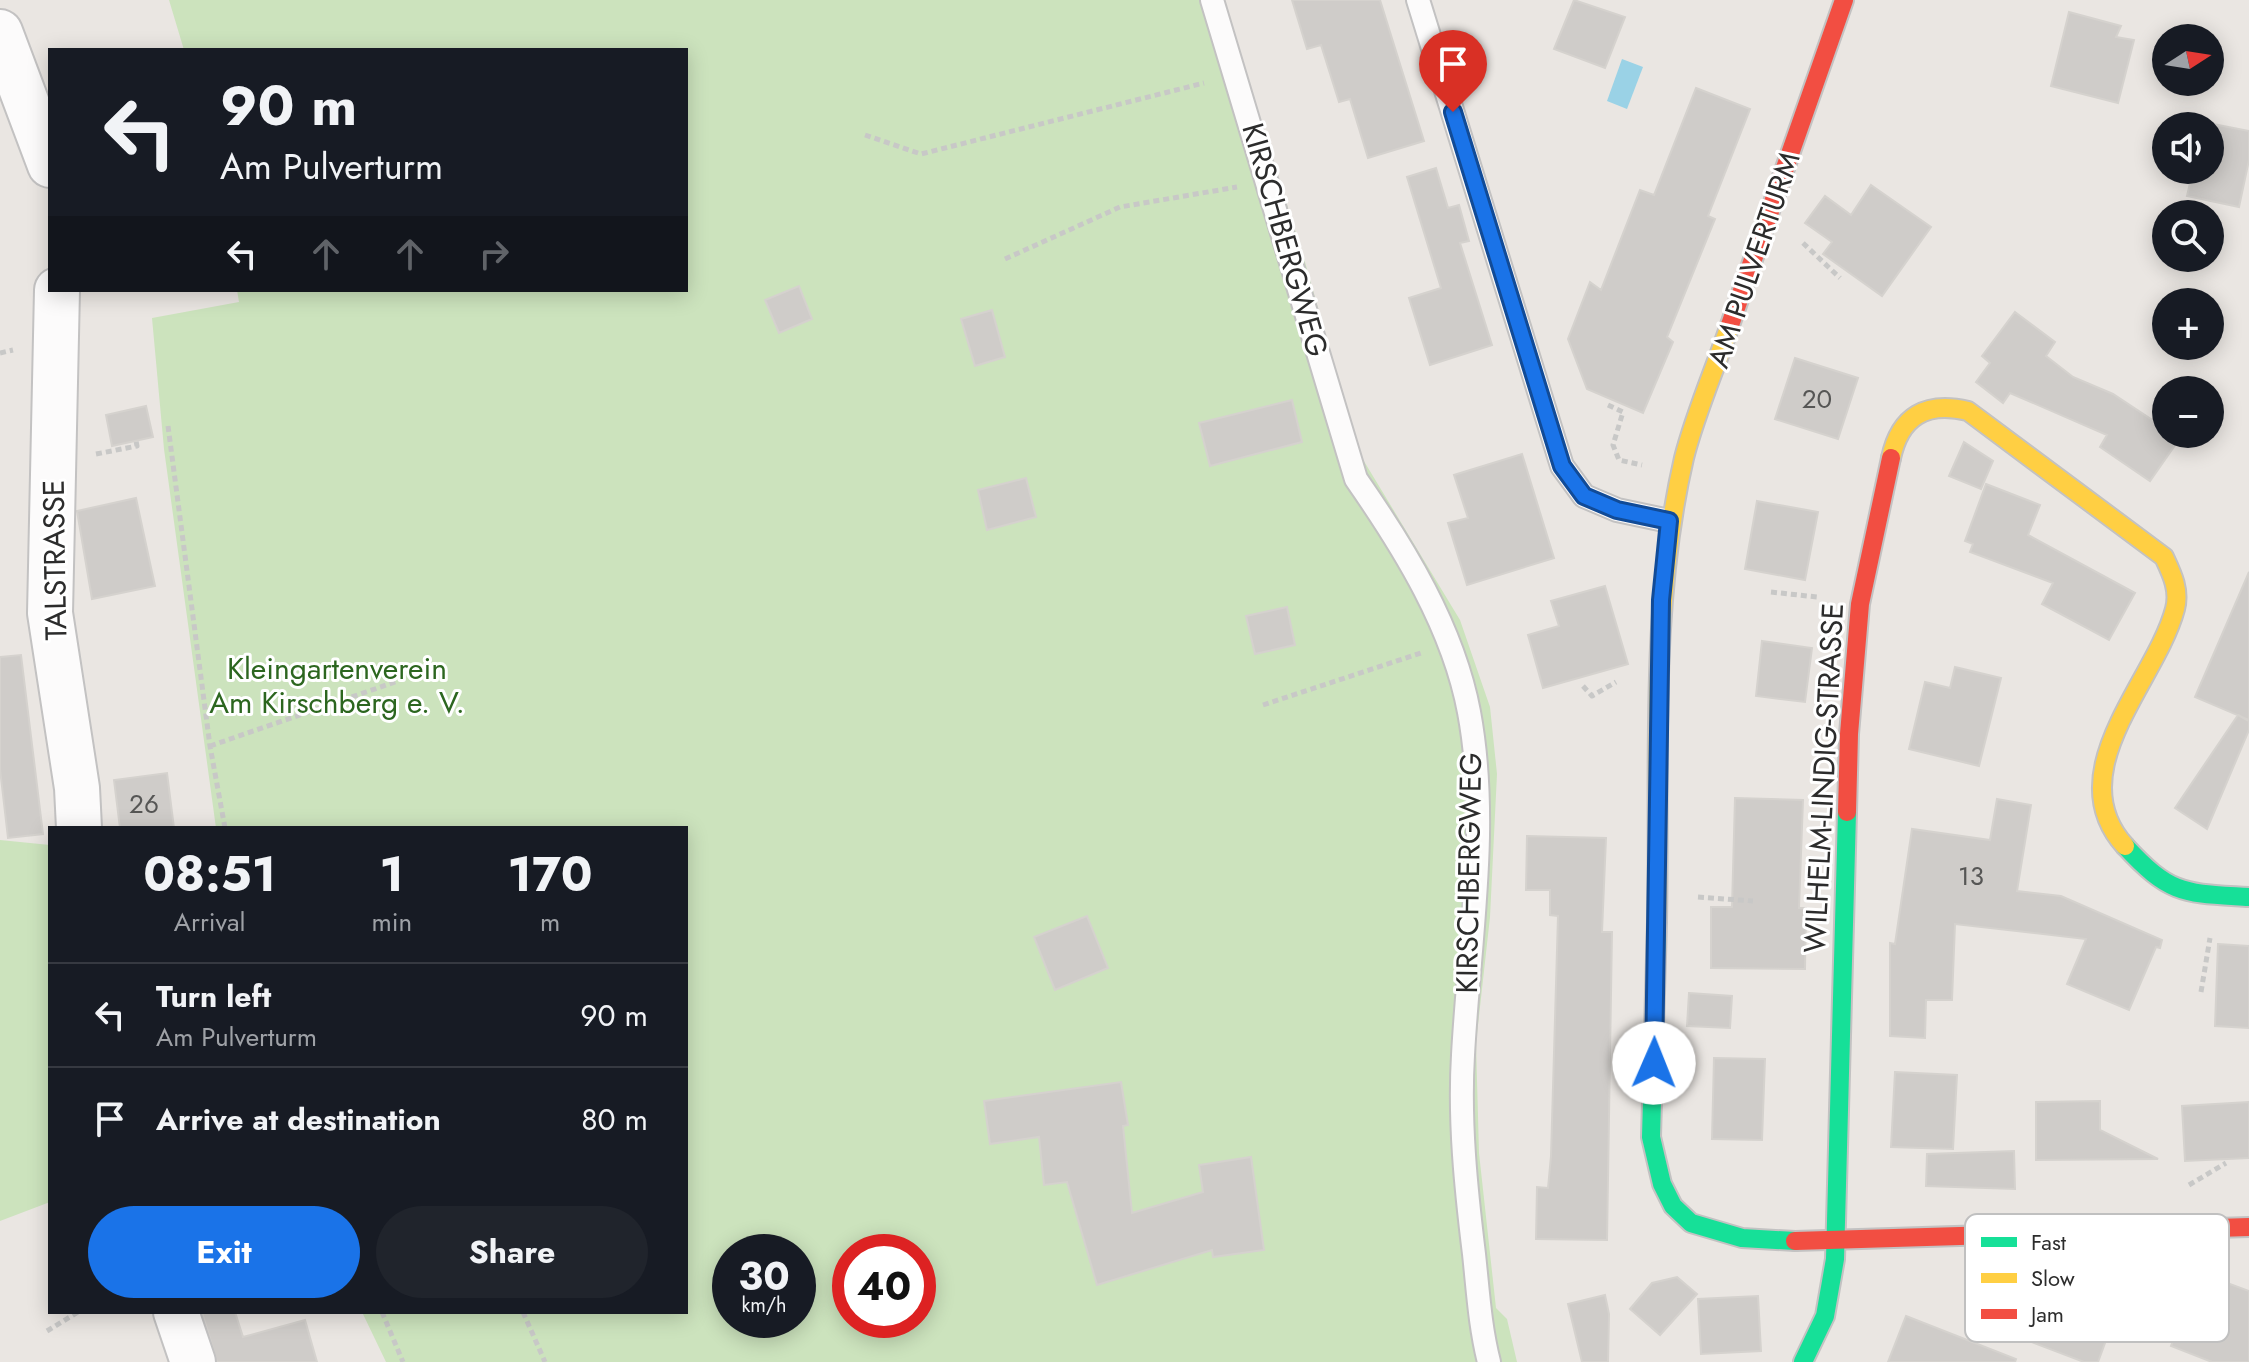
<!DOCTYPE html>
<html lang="en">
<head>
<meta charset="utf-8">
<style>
  body { margin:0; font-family:Jost,sans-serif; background:#20242c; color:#f1f3f6; height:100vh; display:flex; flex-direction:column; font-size:30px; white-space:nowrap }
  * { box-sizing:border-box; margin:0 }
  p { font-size:26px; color:#9ea1a6 }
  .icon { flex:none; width:44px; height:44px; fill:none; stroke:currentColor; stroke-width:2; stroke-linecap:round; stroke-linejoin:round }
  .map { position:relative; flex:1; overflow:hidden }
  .side { position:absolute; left:48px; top:826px; width:640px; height:488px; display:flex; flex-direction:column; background:#171b24; border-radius:0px; box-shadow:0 4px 20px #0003 }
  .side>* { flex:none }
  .top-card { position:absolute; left:48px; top:48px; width:640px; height:244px; border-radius:0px; box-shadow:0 4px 20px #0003; background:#171b24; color:#f1f3f6; overflow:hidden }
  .needle { width:52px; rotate:78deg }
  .buttons { position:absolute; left:2152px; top:24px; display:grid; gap:16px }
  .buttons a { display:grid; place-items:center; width:72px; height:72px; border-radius:50%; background:#171b24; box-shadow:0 4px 20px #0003; font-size:40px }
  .speed { position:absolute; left:712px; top:1234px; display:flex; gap:16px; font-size:40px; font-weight:700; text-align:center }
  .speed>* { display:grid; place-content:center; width:104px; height:104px; border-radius:50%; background:#171b24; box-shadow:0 4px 20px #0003; line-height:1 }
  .speed small { font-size:20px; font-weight:400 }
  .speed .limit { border:12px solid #d22; background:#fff; color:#111 }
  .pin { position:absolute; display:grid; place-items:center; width:68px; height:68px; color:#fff; margin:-82px -34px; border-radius:50% 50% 50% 0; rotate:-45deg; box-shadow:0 0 8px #0007 }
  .pin .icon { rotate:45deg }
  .me { position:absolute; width:88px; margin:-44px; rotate:1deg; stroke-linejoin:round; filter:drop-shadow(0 0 6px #0008) }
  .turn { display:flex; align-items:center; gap:28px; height:168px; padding:0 40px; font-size:36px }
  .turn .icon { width:104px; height:104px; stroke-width:2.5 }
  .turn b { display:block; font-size:56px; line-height:68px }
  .lanes { display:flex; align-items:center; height:76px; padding:0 40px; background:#0003; justify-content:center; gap:40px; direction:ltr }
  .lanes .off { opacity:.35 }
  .eta { display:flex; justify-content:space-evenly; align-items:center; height:136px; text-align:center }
  .eta b { font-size:48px; font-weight:700; line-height:56px }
  .primary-button { display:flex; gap:16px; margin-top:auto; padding:16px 40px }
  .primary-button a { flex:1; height:92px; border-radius:48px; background:#1a73e8; color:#fff; font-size:32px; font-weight:700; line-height:92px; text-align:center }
  .primary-button a+a { background:#20242c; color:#f1f3f6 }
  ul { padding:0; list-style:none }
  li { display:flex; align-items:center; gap:24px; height:104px; padding:0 40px; border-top:2px solid #363941 }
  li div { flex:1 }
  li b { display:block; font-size:30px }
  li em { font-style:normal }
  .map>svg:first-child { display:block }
  .green { fill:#cce3bd; fill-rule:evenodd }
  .water { fill:#9ad2e6 }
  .building { fill:#cfccc9; stroke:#d5d2ce; stroke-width:2 }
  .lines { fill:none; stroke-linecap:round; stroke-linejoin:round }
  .lane-casing { stroke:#c3c2c2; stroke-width:26 }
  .street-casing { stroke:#c3c2c2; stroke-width:48 }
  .fast-casing { stroke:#c3c2c2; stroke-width:22 }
  .slow-casing { stroke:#c3c2c2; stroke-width:22 }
  .jam-casing { stroke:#c3c2c2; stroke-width:22 }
  .path { stroke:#c8c8c7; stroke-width:5; stroke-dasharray:6 4; stroke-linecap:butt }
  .lane { stroke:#fcfbfb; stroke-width:22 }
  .street { stroke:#fcfbfb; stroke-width:44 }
  .fast { stroke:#16e098; stroke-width:18 }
  .slow { stroke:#ffcf43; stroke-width:18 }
  .jam { stroke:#f24e42; stroke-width:18 }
  .route-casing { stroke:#114b97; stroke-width:20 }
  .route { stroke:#1a73e8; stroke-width:14 }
  .labels { text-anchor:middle; stroke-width:6; stroke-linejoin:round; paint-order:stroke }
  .number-label { font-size:26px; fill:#565655 }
  .street-label { font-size:30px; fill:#2c2c2c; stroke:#fff }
  .park-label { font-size:30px; fill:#2c661f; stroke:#fff }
  .key { fill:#fff; stroke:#c0c0c0; stroke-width:2 }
  .key-label { font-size:22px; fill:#2c2c2c }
</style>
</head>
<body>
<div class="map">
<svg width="2249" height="1362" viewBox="0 0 2249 1362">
  <rect width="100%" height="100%" fill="#eae6e2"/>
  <!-- green -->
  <path class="green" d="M169 0H1222L1303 255 1359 453 1460 620 1490 707 1497 774 1490 917 1476 1043 1479 1153 1496 1308 1507 1319 1517 1362H386L362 1312H686V828H216L164 449 152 318 239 302 237 290H686V50H184ZM730 1252H798V1320H730ZM850 1252H918V1320H850Z
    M0 840 50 845V1202L0 1221Z"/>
  <!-- water -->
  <path class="water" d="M1622 59 1643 67 1627 109 1607 101Z"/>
  <!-- building -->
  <path class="building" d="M1292 0H1380L1424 141 1368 158 1350 99 1339 102 1321 45 1307 49Z
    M1574 0 1625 17 1605 68 1554 49Z
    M2069 12 2121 26 2116 37 2134 40 2118 103 2051 86Z
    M1696 88 1750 109 1708 216 1715 219 1667 337 1673 342 1643 413 1587 389 1568 339 1590 282 1601 290 1640 190 1654 195Z
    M2203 122 2249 131V160L2239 207 2187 196 2193 170H2210V126H2202Z
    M1436 168 1448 208 1459 205 1469 241 1460 243 1492 345 1430 365 1409 298 1441 288 1407 177Z
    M1871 185 1931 227 1882 296 1823 254 1832 242 1805 223 1825 196 1851 215Z
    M799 286 812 319 779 333 765 300Z
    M992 310 1005 357 975 366 961 319Z
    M2015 312 2055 342 2046 356 2073 377 2113 394 2166 429V434L2180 438 2150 481 2100 447 2107 435 2010 393 2003 403 1976 382 1990 363 1982 356Z
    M1795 358 1858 378 1838 439 1775 419Z
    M1292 400 1302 442 1210 466 1199 423Z
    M146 406 153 437 112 446 106 415Z
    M1964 442 1993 461 1981 489 1949 476Z
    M1522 454 1554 558 1467 585 1448 523 1468 518 1454 475Z
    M1026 478 1036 517 987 530 978 490Z
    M1986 484 2040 505 2028 535 2135 593 2109 640 2042 604 2053 583 1970 552 1973 544 1965 541Z
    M136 498 155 586 92 599 77 511Z
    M1757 501 1818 512 1805 580 1745 569Z
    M2249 572V720L2195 697Z
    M1605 586 1628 664 1543 688 1528 635 1559 626 1551 601Z
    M1287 607 1295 645 1255 654 1246 616Z
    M1762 641 1812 648 1805 702 1756 696Z
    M21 655 43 834 8 838 0 769V657Z
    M1955 667 2001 678 1979 766 1909 749 1925 682 1950 688Z
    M2238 715 2249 721V730L2207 829 2175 808Z
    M167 773 174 828H120L114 780Z
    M1735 798 1803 800 1799 908H1806L1805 969 1711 968V907H1732Z
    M1997 799 2031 805 2017 891 2061 896 2162 940 2160 948 2156 947 2129 1010 2067 984 2086 939 1955 924 1952 1000H1926L1925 1038 1890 1036V943L1895 944 1912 829 1990 840Z
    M1527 836 1606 838 1602 932H1612L1607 1240 1536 1239 1537 1187 1548 1188 1551 1156 1558 916 1550 915V890H1526Z
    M1087 916 1108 968 1055 990 1034 937Z
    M2218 944 2249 946V1028L2215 1026Z
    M1689 993 1732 996 1730 1028 1687 1026Z
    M1714 1058 1765 1059 1762 1140 1712 1139Z
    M1895 1072 1957 1075 1953 1149 1891 1147Z
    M1121 1082 1128 1125 1123 1126 1132 1213 1203 1192 1199 1165 1251 1157 1264 1250 1213 1257 1212 1250 1097 1285 1067 1182 1044 1185 1039 1137 990 1144 984 1101Z
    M2100 1101V1130L2158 1159 2036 1160V1102Z
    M2249 1102V1158L2185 1161 2182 1106Z
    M2014 1151 2015 1189 1926 1186 1927 1154Z
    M2036 1274 2119 1305 2098 1362H2084L2013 1335Z
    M1677 1277 1697 1294 1660 1335 1630 1309 1652 1283Z
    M2211 1277 2249 1291V1362H2212L2171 1346 2193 1290 2204 1295Z
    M1605 1295 1609 1314 1608 1362H1582L1568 1304Z
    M1758 1296 1761 1351 1701 1354 1698 1299Z
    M202 1312H235L243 1337 305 1320 317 1362H217Z
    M1906 1316 2016 1359 2015 1362H1888Z"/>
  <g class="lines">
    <!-- lane casing -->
    <g class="lane-casing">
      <path id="lane" d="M1212 0 1356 479C1404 548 1453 627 1469 712 1490 824 1469 942 1463 1055 1459 1121 1466 1189 1474 1254 1478 1291 1480 1327 1489 1362
        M1418 0 1562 466 1584 496 1617 510 1669 521"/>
    </g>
    <!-- street casing -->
    <g class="street-casing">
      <path id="street" d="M0 32 50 165
        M57 290 50 613 77 788 79 828
        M176 1312 193 1362"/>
    </g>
    <!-- fast casing -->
    <g class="fast-casing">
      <path id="fast" d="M2125 846C2171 896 2185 893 2249 897
        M1657 921 1651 1137 1662 1184 1673 1206 1691 1223 1742 1238 1795 1241
        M1803 1362 1825 1316 1835 1259 1847 812"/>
    </g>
    <!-- slow casing -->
    <g class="slow-casing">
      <path id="slow" d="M1891 458C1900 416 1926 401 1968 411L2164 557C2172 574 2180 590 2175 609 2156 681 2058 772 2125 846
        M1657 921C1660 768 1649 609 1684 458 1695 414 1715 369 1730 325"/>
    </g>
    <!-- jam casing -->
    <g class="jam-casing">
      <path id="jam" d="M1730 325 1844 0
        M1847 812 1849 734 1860 604 1891 458
        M1795 1241 2249 1227"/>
    </g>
    <!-- path -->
    <path class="path" d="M865 135 921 154 1204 83
      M1803 243 1840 278
      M1005 259 1120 207 1237 187
      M0 353 13 350
      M1608 405 1623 412 1613 445 1619 460 1642 465
      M168 426 210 746 225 828
      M96 454 137 446 136 441
      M1771 592 1817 597
      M1583 686 1592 696 1616 682
      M1263 705 1421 653
      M210 746 398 681
      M1698 897 1753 901
      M2201 992 2210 938
      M2189 1185 2226 1163
      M382 1312 403 1362
      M523 1312 545 1362
      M47 1331 78 1312"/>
    <!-- lane -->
    <use href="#lane" class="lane"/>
    <!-- street -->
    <use href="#street" class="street"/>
    <!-- fast -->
    <use href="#fast" class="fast"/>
    <!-- slow -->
    <use href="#slow" class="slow"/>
    <!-- jam -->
    <use href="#jam" class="jam"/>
  </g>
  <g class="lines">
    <!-- route casing -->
    <g class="route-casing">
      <path id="route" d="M1453 112 1562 466 1584 496 1617 510 1669 521 1661 600 1654 1063"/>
    </g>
    <!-- route -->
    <use href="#route" class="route"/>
  </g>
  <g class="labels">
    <!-- number labels -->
    <g class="number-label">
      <text x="1817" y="408">20</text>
      <text x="144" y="813">26</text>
      <text x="1971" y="885">13</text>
    </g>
    <!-- street labels -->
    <g class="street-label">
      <text transform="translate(1285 240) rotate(74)" y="10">KIRSCHBERGWEG</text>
      <text transform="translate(1754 260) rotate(-71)" y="10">AM PULVERTURM</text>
      <text transform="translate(55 560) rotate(-91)" y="10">TALSTRASSE</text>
      <text transform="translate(1824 778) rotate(-87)" y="10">WILHELM-LINDIG-STRASSE</text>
      <text transform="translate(1469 873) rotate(-89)" y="10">KIRSCHBERGWEG</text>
    </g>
    <!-- park labels -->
    <g class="park-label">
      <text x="337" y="679">Kleingartenverein<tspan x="337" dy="34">Am Kirschberg e. V.</tspan></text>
    </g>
  </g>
  <!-- legend -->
  <rect x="1965" y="1214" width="264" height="128" rx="12" class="key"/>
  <rect x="1981" y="1237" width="36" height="10" fill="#16e098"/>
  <rect x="1981" y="1273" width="36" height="10" fill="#ffcf43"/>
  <rect x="1981" y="1309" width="36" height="10" fill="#f24e42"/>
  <g class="key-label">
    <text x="2031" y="1250">Fast</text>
    <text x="2031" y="1286">Slow</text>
    <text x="2031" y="1322">Jam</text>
  </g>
</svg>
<div class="buttons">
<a><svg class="needle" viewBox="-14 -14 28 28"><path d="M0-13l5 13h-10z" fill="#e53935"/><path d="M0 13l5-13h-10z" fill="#9ea1a6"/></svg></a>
<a><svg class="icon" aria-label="sound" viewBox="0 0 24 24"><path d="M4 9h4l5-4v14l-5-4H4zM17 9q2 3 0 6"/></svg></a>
<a><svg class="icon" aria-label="search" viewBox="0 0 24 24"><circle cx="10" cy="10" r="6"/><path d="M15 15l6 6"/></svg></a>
<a>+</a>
<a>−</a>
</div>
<div class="speed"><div>30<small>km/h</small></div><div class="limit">40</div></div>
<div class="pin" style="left:1453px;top:112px;background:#d93025"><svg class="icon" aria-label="arrive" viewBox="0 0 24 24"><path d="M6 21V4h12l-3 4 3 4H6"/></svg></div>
<svg class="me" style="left:1654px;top:1063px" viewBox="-20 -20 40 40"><circle r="19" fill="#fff"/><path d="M0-13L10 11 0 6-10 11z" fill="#1a73e8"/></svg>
<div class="top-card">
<div class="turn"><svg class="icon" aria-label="left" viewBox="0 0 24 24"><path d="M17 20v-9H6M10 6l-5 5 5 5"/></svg><div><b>90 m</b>Am Pulverturm</div></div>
<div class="lanes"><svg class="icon" aria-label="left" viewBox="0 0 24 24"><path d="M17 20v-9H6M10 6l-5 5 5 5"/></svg><svg class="icon off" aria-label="ahead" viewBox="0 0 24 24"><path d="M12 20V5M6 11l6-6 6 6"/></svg><svg class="icon off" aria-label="ahead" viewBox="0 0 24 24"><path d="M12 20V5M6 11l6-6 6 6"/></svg><svg class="icon off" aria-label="right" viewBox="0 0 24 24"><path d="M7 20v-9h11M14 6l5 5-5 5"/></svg></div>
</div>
<section class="side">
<div class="eta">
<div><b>08:51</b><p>Arrival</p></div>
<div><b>1</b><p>min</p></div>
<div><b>170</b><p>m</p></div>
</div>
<ul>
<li><svg class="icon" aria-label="left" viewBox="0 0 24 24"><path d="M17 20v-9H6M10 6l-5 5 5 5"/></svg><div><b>Turn left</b><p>Am Pulverturm</p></div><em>90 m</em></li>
<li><svg class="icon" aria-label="arrive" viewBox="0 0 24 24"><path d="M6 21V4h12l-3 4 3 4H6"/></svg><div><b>Arrive at destination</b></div><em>80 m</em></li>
</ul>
<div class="primary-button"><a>Exit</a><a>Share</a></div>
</section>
</div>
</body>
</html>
